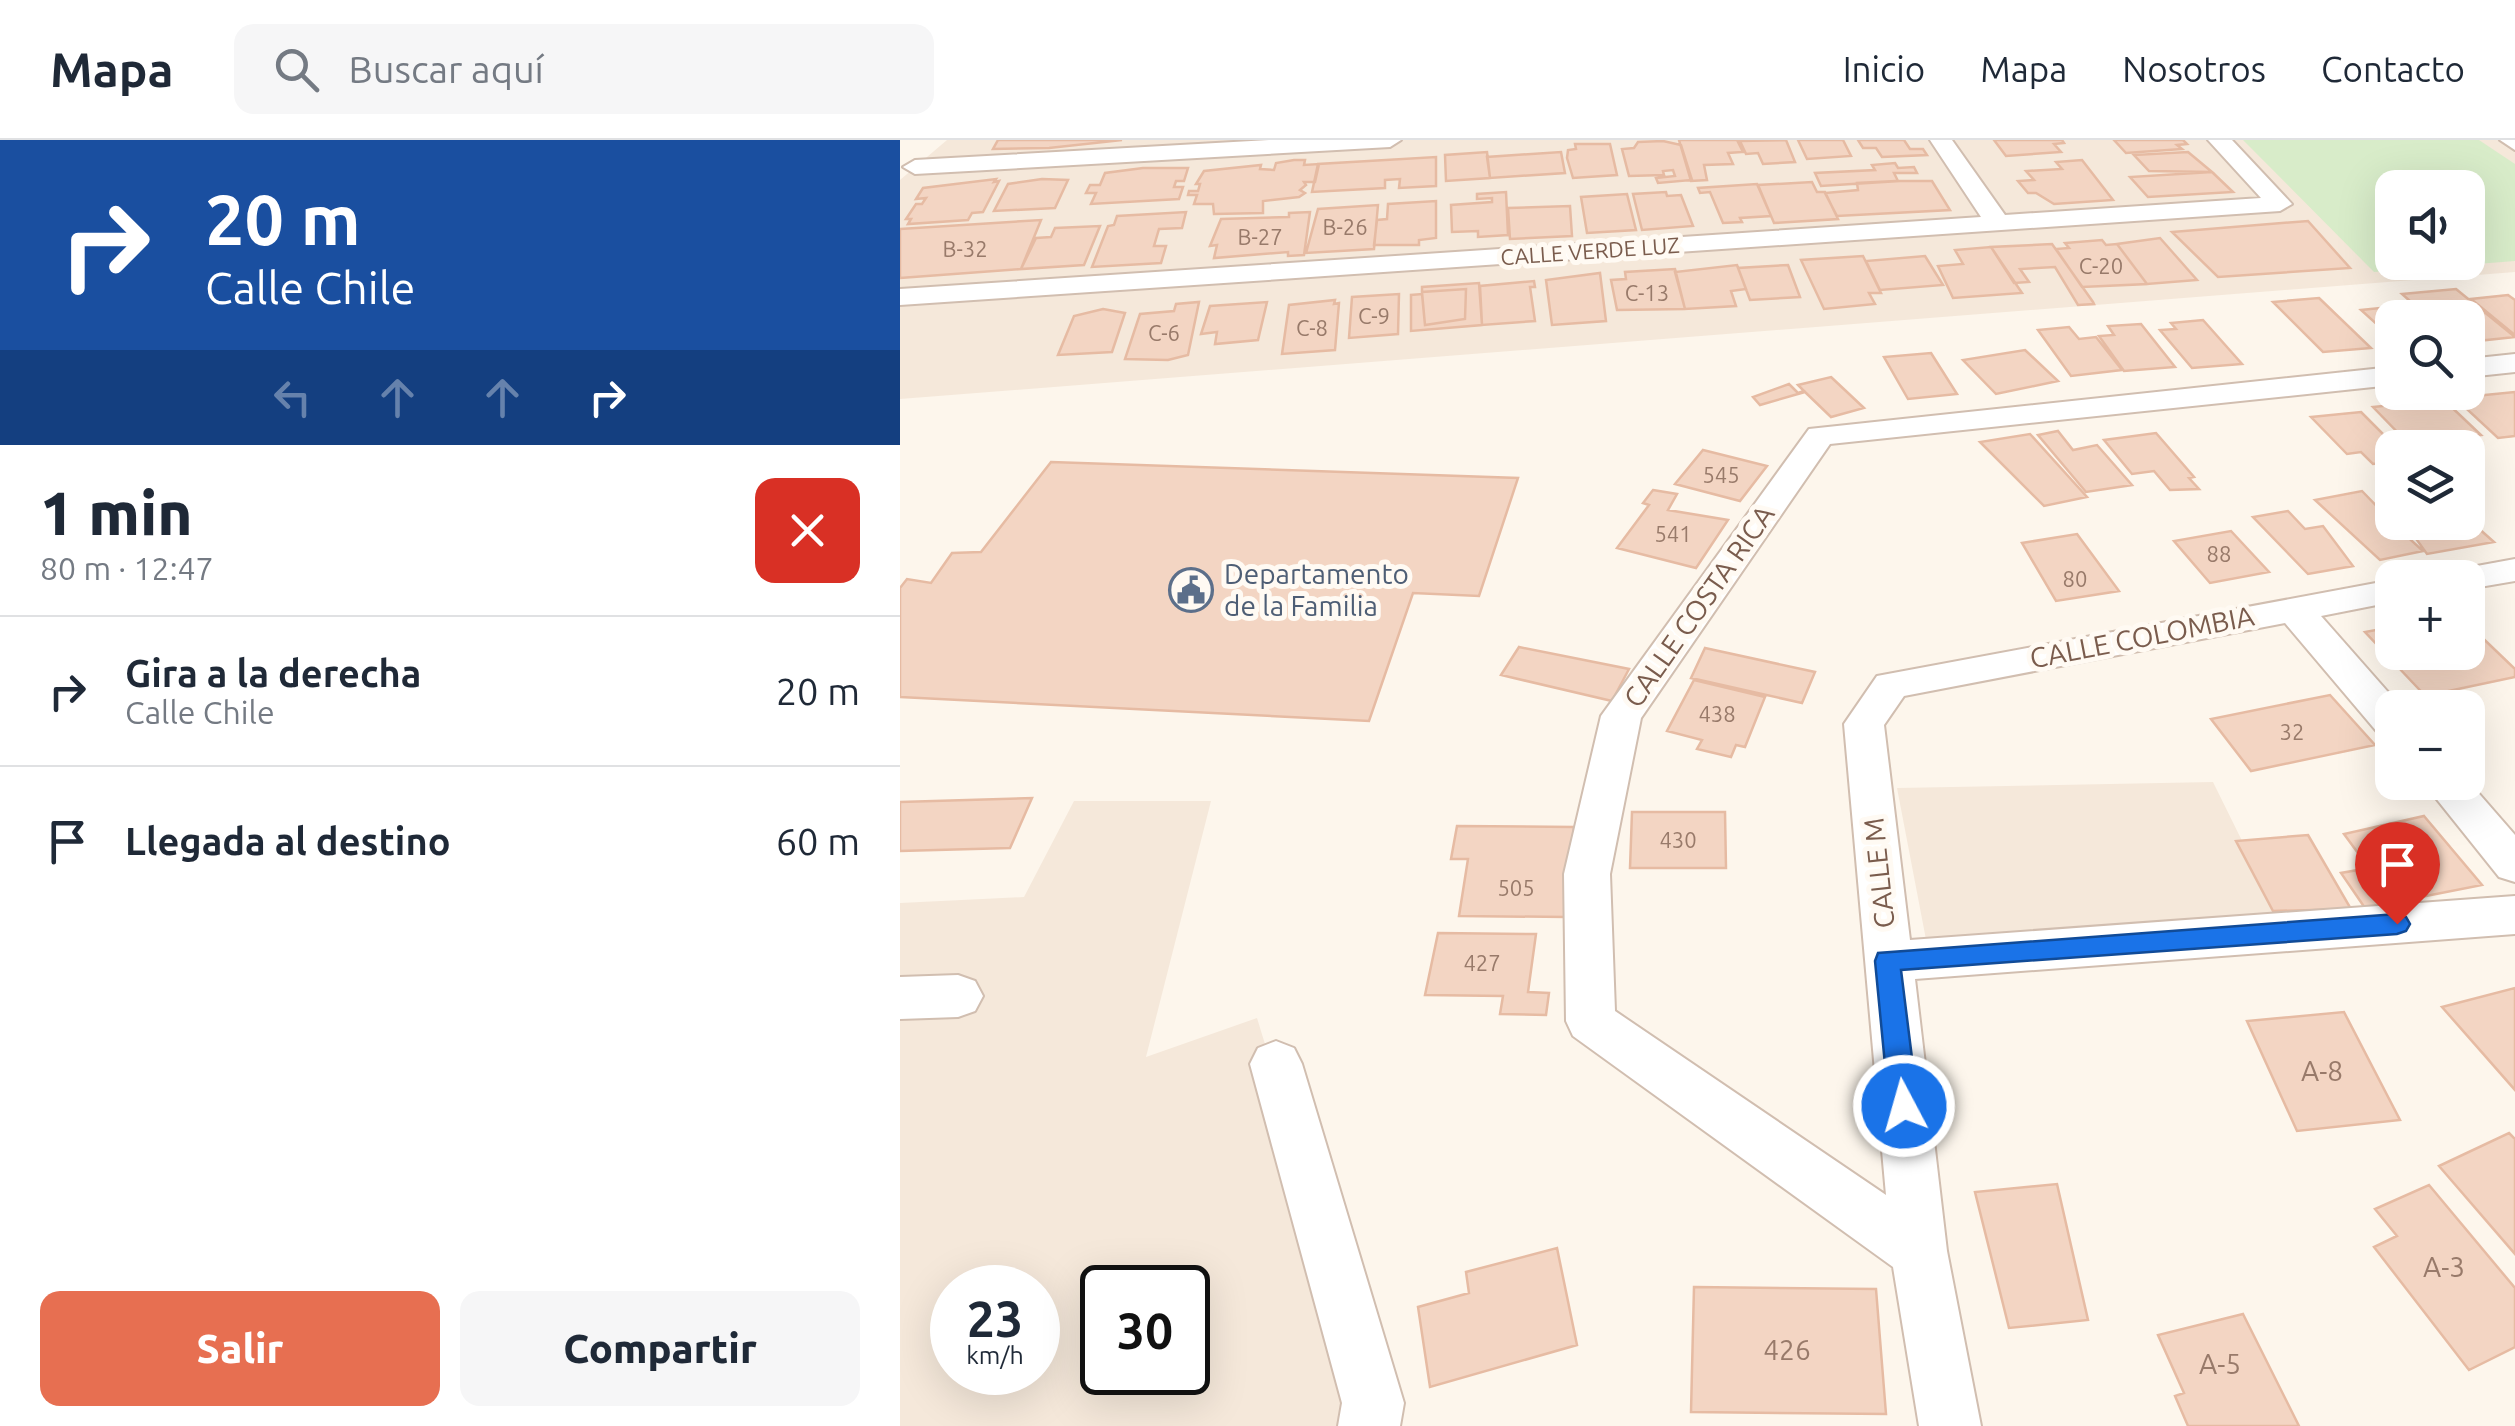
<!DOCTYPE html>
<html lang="es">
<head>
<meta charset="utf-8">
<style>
  body { margin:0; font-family:Ubuntu,sans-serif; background:#f6f6f7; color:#1f2937; height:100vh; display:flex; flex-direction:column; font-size:38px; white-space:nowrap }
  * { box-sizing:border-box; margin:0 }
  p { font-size:32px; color:#747a83 }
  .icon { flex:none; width:55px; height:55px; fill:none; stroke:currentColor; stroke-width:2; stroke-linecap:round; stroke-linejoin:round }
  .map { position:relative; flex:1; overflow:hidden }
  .sheet { display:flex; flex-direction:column; background:#fff; width:900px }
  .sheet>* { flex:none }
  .banner { background:#1a4fa0; color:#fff; overflow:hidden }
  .fabs { position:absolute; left:1475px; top:30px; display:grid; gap:20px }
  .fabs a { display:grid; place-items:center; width:110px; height:110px; border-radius:20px; background:#fff; box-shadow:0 10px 40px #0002; font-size:50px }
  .speed { position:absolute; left:30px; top:1125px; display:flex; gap:20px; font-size:50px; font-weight:700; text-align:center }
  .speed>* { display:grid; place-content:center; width:130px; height:130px; border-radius:50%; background:#fff; box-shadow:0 10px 40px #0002; line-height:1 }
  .speed small { font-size:25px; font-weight:400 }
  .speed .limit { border:5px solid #111; border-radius:15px; background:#fff; color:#111 }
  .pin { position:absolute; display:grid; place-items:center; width:85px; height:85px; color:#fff; margin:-102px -42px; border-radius:50% 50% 50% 0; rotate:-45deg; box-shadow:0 0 10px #0007 }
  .pin .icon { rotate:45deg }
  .me { position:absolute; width:110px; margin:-55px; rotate:354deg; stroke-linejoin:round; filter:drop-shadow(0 0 8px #0008) }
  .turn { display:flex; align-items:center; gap:35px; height:210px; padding:0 40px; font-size:45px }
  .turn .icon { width:130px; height:130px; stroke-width:2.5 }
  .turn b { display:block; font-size:70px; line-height:85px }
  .lanes { display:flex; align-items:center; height:95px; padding:0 40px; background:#0003; justify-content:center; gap:50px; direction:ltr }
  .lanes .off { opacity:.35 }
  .round { display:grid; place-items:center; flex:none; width:105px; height:105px; border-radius:20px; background:#f6f6f7 }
  .headline { display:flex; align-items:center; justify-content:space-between; height:170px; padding:0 40px }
  h1 { font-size:60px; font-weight:800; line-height:75px }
  .button { display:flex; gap:20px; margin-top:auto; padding:20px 40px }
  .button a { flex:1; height:115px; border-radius:20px; background:#e76f51; color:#fff; font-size:40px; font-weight:800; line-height:115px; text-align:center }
  .button a+a { background:#f6f6f7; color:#1f2937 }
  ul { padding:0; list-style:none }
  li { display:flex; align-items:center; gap:30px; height:150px; padding:0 40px; border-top:2px solid #e0e1e3 }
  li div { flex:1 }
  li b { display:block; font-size:38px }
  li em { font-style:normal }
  header { display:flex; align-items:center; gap:60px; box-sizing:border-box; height:140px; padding:0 50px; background:#fff; border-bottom:2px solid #e0e1e3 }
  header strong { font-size:48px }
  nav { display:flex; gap:55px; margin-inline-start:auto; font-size:35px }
  .search { width:700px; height:90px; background:#f6f6f7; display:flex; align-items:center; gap:25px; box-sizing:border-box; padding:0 35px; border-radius:20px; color:#747a83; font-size:38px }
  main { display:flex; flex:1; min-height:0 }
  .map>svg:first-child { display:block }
  .residential { fill:#f5e8da; fill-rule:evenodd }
  .green { fill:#d8ecc9; fill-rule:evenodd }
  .building { fill:#f3d5c3; stroke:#e6bba3; stroke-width:2.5 }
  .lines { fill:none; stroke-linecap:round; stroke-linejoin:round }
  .street-casing { stroke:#d1beb0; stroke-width:4 }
  .street { fill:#fff; fill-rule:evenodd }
  .route { fill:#1a73e8; stroke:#114b97; stroke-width:2.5 }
  .labels { text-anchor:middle; stroke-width:10; stroke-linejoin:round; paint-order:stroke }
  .number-label { font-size:22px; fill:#987a6a }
  .far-street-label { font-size:22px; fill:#7a5c4d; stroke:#fffaf3 }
  .service-label { font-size:28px; fill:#4e5e75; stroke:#fffaf3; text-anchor:start }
  .street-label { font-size:28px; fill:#7a5c4d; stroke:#fffaf3 }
  .near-number-label { font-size:28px; fill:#987a6a }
</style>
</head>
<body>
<header>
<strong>Mapa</strong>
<div class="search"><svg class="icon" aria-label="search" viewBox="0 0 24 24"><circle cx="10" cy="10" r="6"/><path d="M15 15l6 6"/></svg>Buscar aquí</div>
<nav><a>Inicio</a><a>Mapa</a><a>Nosotros</a><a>Contacto</a></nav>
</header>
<main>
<section class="sheet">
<div class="banner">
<div class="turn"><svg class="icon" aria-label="right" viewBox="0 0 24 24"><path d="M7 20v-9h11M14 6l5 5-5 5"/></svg><div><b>20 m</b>Calle Chile</div></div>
<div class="lanes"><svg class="icon off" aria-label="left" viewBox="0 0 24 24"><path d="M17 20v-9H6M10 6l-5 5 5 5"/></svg><svg class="icon off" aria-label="ahead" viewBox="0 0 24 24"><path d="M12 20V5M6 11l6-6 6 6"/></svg><svg class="icon off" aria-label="ahead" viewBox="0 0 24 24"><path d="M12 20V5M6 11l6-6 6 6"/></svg><svg class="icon" aria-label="right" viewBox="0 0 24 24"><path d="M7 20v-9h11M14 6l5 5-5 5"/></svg></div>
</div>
<div class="headline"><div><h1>1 min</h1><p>80 m · 12:47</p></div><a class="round" style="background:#d93025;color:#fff"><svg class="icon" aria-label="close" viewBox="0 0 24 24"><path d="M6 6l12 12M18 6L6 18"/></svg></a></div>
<ul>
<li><svg class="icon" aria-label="right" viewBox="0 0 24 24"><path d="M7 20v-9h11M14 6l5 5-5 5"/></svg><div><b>Gira a la derecha</b><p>Calle Chile</p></div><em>20 m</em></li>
<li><svg class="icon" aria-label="arrive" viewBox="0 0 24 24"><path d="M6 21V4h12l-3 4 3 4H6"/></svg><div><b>Llegada al destino</b></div><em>60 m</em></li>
</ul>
<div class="button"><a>Salir</a><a>Compartir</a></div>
</section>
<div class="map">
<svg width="1615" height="1286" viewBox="0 0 1615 1286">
  <rect width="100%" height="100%" fill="#fdf6ec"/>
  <!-- residential -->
  <path class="residential" d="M47 0H1615V132L0 259V40ZM1492 48H1568V122H1492Z
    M1313 642 1392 802 1028 810 997 648Z
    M174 661H311L246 917 357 878 478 1273 476 1286H0V763L124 757ZM52 1148H138V1232H52ZM202 1148H288V1232H202Z"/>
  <!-- green -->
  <path class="green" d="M1343 0H1579L1615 24V121L1474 132ZM1492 48H1568V122H1492Z"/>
  <!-- building -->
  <path class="building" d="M98 0H222L149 8 93 9Z
    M779 0H837L843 12 828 13 833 24 804 25 807 40 791 41Z
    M886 0 895 22 863 24 858 13 846 14 840 1Z
    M898 0H943L951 16 907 19Z
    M958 0H1004L1010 9H1023L1027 15 982 17 976 8H963Z
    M1094 0H1162L1164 3 1154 4 1161 12 1106 16Z
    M1214 0H1283L1287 4 1277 5 1282 9 1226 13Z
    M763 1 781 5 792 40 758 43 756 38 775 36 773 30 763 31 764 35 729 36 722 9 734 8 738 2Z
    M675 4H710L717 35 673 38 667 18 668 10 676 9Z
    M587 12 590 38 546 41 545 15Z
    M661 12 665 33 590 38 587 17Z
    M1288 12 1312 32 1249 31 1234 15Z
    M536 17V46L499 48 500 39 485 40V48L412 52 418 24Z
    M394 20H405L404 25 419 24 415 42H404L406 45 400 50 405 53 399 57 363 61V73L314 74 313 64H294L297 55H288L289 51H298L300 44H296L304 31 361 25 360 29 374 30 376 23Z
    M1182 20 1213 60 1154 64 1136 53H1128L1118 41 1134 40 1126 31 1162 29 1156 22Z
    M995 23 998 28 1014 27 1017 33H994L998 41 921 46 915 33 975 30 972 25Z
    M243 28H288L284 41H276L274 47H283L279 59 191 64 196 53H186L190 45H200L205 33Z
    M1312 32 1333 52 1248 57 1230 37Z
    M96 39 94 42 99 41 83 72 72 73 68 80 8 84 11 79H6L16 64H22L26 58 16 59 23 48Z
    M142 39 168 40 155 68 94 71 108 44Z
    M996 41H1032L1050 70 937 76 925 53 958 50 957 43Z
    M912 42 917 52H925L938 79 874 83 858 45Z
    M857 44 871 76 840 78 842 82 823 83 810 52 800 53 798 48Z
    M606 52 608 95 578 97V91L552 92 551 65 592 62V58L577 59V54Z
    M766 52 767 56 781 55 793 86 742 90 733 54Z
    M727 54 736 90 687 93 681 57Z
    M536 61V98L519 100V105H474L477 80 487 79 488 64Z
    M478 65 474 109 406 113 418 69Z
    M670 66 672 96 610 99 608 68Z
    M286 72 282 88 259 89 254 106H266L261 123 192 127 208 86 214 85 217 76Z
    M410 72 404 115 388 116V112L314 118 317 105 310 106 321 79 389 77V73Z
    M141 80 121 129 0 138V89Z
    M1408 81 1450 128 1318 137 1272 92Z
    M200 86 184 125 121 129 136 98 151 97 155 88Z
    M1260 98 1275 115 1297 140 1247 144 1217 104Z
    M1202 100 1206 105 1217 104 1247 144 1182 147 1156 109 1169 108 1165 103Z
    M1152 104 1193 162 1194 164 1178 165 1155 127 1120 129 1129 142 1114 143 1091 107Z
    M1091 107 1122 153 1053 158 1038 126 1063 124 1055 110Z
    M963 116 981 153H969L975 164 924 169 901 120Z
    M1025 116 1043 145 980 150 966 121Z
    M837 125 846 149 831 151 836 166 785 169 775 132Z
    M888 125 900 157 850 160 838 128Z
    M775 129 785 169 717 170 711 140 726 139 725 132Z
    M700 133 706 181 652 185 646 140Z
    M634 141 635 147H630L635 181 582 185 580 146Z
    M579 143 582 185 511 191V155L522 154 525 185 565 179 566 149 522 152V147Z
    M566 149 565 179 525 185 522 152Z
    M1556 149 1615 197 1568 202V178H1529L1502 154Z
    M499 154 498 194 449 198 452 157Z
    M1608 155 1615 160V195L1571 159Z
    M1419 158 1471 208 1423 212 1373 162Z
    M435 160 434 164 439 163 435 210 382 214 389 165Z
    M299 162 288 215 268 220 225 219 240 174 274 171 276 164Z
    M367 162 358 200 315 204 317 192 301 194 310 166Z
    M1500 166 1513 178H1492V198L1461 170Z
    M203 169 225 173 212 212 158 215 174 176Z
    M1303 180 1342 224 1292 228 1260 190 1276 189 1271 183Z
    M1241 184 1275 227 1224 231 1199 196 1214 195 1208 186Z
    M1169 187 1179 199 1196 197 1222 230 1171 236 1138 190Z
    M1125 210 1158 241 1096 254 1063 220Z
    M1031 213 1057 254 1008 259 984 217Z
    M931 237 964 268 931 277 905 252 860 265 853 257 889 244 898 253 904 251 898 245Z
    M1615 252V296L1598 298 1555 258Z
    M1544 260 1581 295 1507 302 1473 267Z
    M1461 272 1497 308 1484 311 1492 322 1473 324 1461 312 1447 314 1411 277Z
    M1158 291 1173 310 1197 305 1232 345 1186 352 1138 295Z
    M1256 293 1294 337 1289 338 1299 349 1270 350 1254 331 1232 334 1204 300Z
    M1130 294 1187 357 1144 366 1080 302Z
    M803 310 867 326 840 361 775 344Z
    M151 322 618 338 579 456 513 453 469 581 0 557V448L7 439 31 443 52 413 81 412Z
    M753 350 777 354 768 370 828 380 796 428 717 408 749 365 743 363Z
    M1462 351 1492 382 1505 390 1501 391 1523 411 1480 420 1415 360Z
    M1388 371 1405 389 1423 386 1453 426 1408 434 1353 377Z
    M1568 379 1594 402 1527 414 1504 382H1568Z
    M1331 391 1369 432 1310 443 1274 401Z
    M1177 394 1219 451 1156 461 1122 403Z
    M1568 484 1615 529V537L1539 553 1546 560 1532 563 1465 492 1492 487V512H1568Z
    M619 507 729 529 712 561 601 535Z
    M805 508 915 532 902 563 791 538Z
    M794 540 865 557 845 607 836 605 831 617 797 609 802 600 767 591Z
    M1430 555 1475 605 1351 631 1311 579Z
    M132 658 110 708 0 711V662Z
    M732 672H825L826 728H730Z
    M1524 676 1582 745 1465 768 1441 733 1469 728 1444 694Z
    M557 686 674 687 665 777 559 776 568 719H551Z
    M1408 695 1451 769 1373 771 1336 701Z
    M538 793 636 794 628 852 649 853 646 875 600 874 603 856 525 855Z
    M1615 848V950L1542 867Z
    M1444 872 1500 980 1397 991 1347 881Z
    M1609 993 1615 999V1114L1539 1026Z
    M1157 1044 1188 1180 1109 1188 1075 1052Z
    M1529 1045 1615 1148V1207L1569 1230 1474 1107 1497 1096 1475 1069Z
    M657 1108 677 1205 530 1247 518 1167 569 1153 566 1132Z
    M794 1147 976 1149 986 1274 791 1272Z
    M1343 1174 1399 1286H1288L1275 1256 1284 1253 1258 1195Z"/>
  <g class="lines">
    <!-- street casing -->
    <g class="street-casing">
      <path id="street" d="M369 0H501L490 7 15 34 3 27 15 20Z
        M1030 0H1052L1105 75 1361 58 1308 0H1332L1392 64 1380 71 0 165V149L1081 77Z
        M1600 0H1615V10Z
        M1615 214V232L1568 237V219Z
        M1492 227V245L930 304 741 578 710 734 715 871 986 1055 944 584 977 536 1492 440V462L1421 476 1502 568H1492V597L1478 593 1385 483 1004 556 984 585 1010 800 1615 756V794L1015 839 1047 1111 1081 1286H1019L993 1127 673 896 666 881 664 734 701 576 909 289Z
        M1615 419V441L1568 449V438H1550L1555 430Z
        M1568 641 1615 695V742L1599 737 1523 642Z
        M58 835 75 841 83 856 75 871 58 877 0 879V837Z
        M376 901 394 908 402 924 504 1263 500 1286H438L442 1263 350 924 358 908Z"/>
    </g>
    <!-- street -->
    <use href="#street" class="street"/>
  </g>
  <!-- route -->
  <path class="route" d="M1497 774 1506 777 1510 784 1506 791 1497 794 1001 830 1018 966 1013 975 1004 978 994 975 989 966 975 821 978 813Z"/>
  <!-- icons -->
  <defs>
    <g id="civic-ring" transform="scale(2.25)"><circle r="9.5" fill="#fffaf3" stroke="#5c6f8a" stroke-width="1.5"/><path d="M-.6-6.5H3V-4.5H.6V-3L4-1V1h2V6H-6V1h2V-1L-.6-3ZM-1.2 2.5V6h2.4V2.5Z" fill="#5c6f8a"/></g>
  </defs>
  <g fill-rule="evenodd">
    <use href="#civic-ring" x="291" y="450"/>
  </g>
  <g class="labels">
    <!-- number labels -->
    <g class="number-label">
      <text x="445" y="95">B-26</text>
      <text x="360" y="105">B-27</text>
      <text x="65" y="117">B-32</text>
      <text x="1201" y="134">C-20</text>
      <text x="747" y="161">C-13</text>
      <text x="474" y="184">C-9</text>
      <text x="412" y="196">C-8</text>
      <text x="264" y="201">C-6</text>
      <text x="821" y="343">545</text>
      <text x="773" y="402">541</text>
      <text x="1319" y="422">88</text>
      <text x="1175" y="447">80</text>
      <text x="817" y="582">438</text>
      <text x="1392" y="600">32</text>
      <text x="778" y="708">430</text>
      <text x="616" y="756">505</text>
      <text x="582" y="831">427</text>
    </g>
    <!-- far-street labels -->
    <g class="far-street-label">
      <text transform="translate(690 111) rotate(-4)" y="8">CALLE VERDE LUZ</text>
    </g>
    <!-- service labels -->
    <g class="service-label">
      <text x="324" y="444">Departamento<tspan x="324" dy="32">de la Familia</tspan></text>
    </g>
    <!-- street labels -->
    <g class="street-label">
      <text transform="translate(799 466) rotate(-55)" y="10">CALLE COSTA RICA</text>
      <text transform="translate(1242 497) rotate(-11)" y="10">CALLE COLOMBIA</text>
      <text transform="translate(979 733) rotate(-96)" y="10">CALLE M</text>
    </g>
    <!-- near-number labels -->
    <g class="near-number-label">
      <text x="1422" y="941">A-8</text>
      <text x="1544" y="1137">A-3</text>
      <text x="887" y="1220">426</text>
      <text x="1320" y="1234">A-5</text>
    </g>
  </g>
</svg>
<div class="fabs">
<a><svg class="icon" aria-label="sound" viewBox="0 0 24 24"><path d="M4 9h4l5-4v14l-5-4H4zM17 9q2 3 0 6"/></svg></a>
<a><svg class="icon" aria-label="search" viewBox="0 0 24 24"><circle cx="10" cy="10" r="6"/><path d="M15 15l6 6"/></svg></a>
<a><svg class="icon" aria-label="layers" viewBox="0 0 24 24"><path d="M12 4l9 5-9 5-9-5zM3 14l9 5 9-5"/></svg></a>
<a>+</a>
<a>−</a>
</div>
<div class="speed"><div>23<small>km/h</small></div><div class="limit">30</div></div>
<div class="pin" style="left:1497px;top:784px;background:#d93025"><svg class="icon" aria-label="arrive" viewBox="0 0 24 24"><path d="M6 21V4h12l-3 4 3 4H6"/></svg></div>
<svg class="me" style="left:1004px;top:966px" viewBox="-20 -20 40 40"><circle r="17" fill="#1a73e8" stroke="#fff" stroke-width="3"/><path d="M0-11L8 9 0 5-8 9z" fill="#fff"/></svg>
</div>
</main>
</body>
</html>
